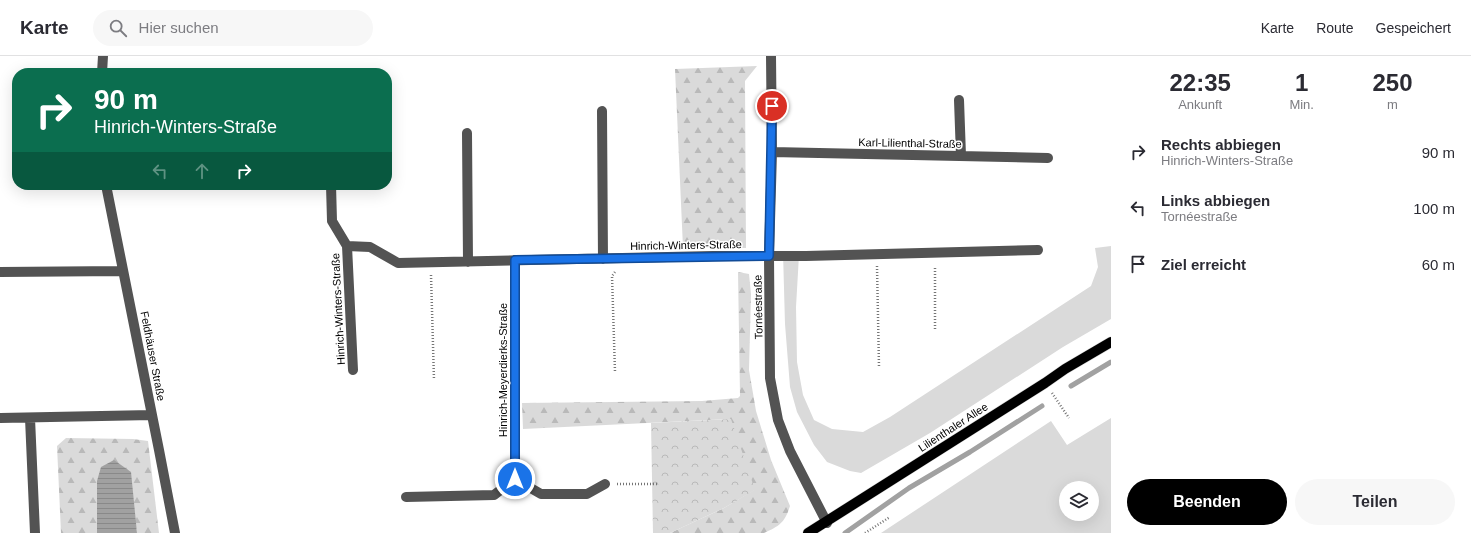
<!DOCTYPE html>
<html lang="de">
<head>
<meta charset="utf-8">
<style>
  body { margin:0; font-family:Arial,sans-serif; background:#f7f7f7; color:#2b2b33; height:100vh; display:flex; flex-direction:column; font-size:15px; white-space:nowrap }
  * { box-sizing:border-box; margin:0 }
  p { font-size:13px; color:#7c7c81 }
  .icon { flex:none; width:22px; height:22px; fill:none; stroke:currentColor; stroke-width:2; stroke-linecap:round; stroke-linejoin:round }
  .map { position:relative; flex:1; overflow:hidden }
  .sheet { display:flex; flex-direction:column; background:#fff; width:360px }
  .sheet>* { flex:none }
  .top-card { position:absolute; left:12px; top:12px; width:380px; height:122px; border-radius:16px; box-shadow:0 4px 16px #0002; background:#0b6e4f; color:#fff; overflow:hidden }
  .controls { position:absolute; left:1059px; top:425px; display:grid; gap:8px }
  .controls a { display:grid; place-items:center; width:40px; height:40px; border-radius:50%; background:#fff; box-shadow:0 4px 16px #0002; font-size:20px }
  .pin { position:absolute; display:grid; place-items:center; width:34px; height:34px; color:#fff; margin:-17px; border:2px solid #fff; border-radius:50%; box-shadow:0 1px 4px #0007 }
  .me { position:absolute; width:44px; margin:-22px; rotate:0deg; stroke-linejoin:round; filter:drop-shadow(0 0 3px #0008) }
  .turn { display:flex; align-items:center; gap:14px; height:84px; padding:0 16px; font-size:18px }
  .turn .icon { width:52px; height:52px; stroke-width:2.5 }
  .turn b { display:block; font-size:28px; line-height:34px }
  .lanes { display:flex; align-items:center; height:38px; padding:0 16px; background:#0003; justify-content:center; gap:20px; direction:ltr }
  .lanes .off { opacity:.35 }
  .eta { display:flex; justify-content:space-evenly; align-items:center; height:68px; text-align:center }
  .eta b { font-size:24px; font-weight:700; line-height:28px }
  .primary-button { display:flex; gap:8px; margin-top:auto; padding:8px 16px }
  .primary-button a { flex:1; height:46px; border-radius:24px; background:#000; color:#fff; font-size:16px; font-weight:700; line-height:46px; text-align:center }
  .primary-button a+a { background:#f7f7f7; color:#2b2b33 }
  ul { padding:0; list-style:none }
  li { display:flex; align-items:center; gap:12px; height:56px; padding:0 16px }
  li div { flex:1 }
  li b { display:block; font-size:15px }
  li em { font-style:normal }
  header { display:flex; align-items:center; gap:24px; box-sizing:border-box; height:56px; padding:0 20px; background:#fff; border-bottom:1px solid #e1e1e2 }
  header strong { font-size:19px }
  nav { display:flex; gap:22px; margin-inline-start:auto; font-size:14px }
  .search { width:280px; height:36px; background:#f7f7f7; display:flex; align-items:center; gap:10px; box-sizing:border-box; padding:0 14px; border-radius:22px; color:#7c7c81; font-size:15px }
  main { display:flex; flex:1; min-height:0 }
  .map>svg:first-child { display:block }
  .grass { fill:#dadada; fill-rule:evenodd }
  .forest { fill:url(#forest-firs) }
  .park { fill:url(#park-crowns) }
  .water { fill:url(#water-rules) }
  .lines { fill:none; stroke-linecap:round; stroke-linejoin:round }
  .stream { stroke:#a1a1a1; stroke-width:5 }
  .major-casing { stroke:#dbdbdb; stroke-width:11 }
  .path { stroke:#757575; stroke-width:2.5; stroke-dasharray:1 2; stroke-linecap:butt }
  .minor { stroke:#535353; stroke-width:10 }
  .major { stroke:#000; stroke-width:10 }
  .route-casing { stroke:#114b97; stroke-width:10 }
  .route { stroke:#1a73e8; stroke-width:7 }
  .labels { text-anchor:middle; stroke-width:3; stroke-linejoin:round; paint-order:stroke }
  .street-label { font-size:11px; fill:#000; stroke:#fff }
</style>
</head>
<body>
<header>
<strong>Karte</strong>
<div class="search"><svg class="icon" aria-label="search" viewBox="0 0 24 24"><circle cx="10" cy="10" r="6"/><path d="M15 15l6 6"/></svg>Hier suchen</div>
<nav><a>Karte</a><a>Route</a><a>Gespeichert</a></nav>
</header>
<main>
<div class="map">
<svg width="1111" height="477" viewBox="0 0 1111 477">
  <defs>
    <pattern id="forest-firs" width="22" height="20" patternUnits="userSpaceOnUse"><rect width="22" height="20" fill="#dadada"/><path d="M5 1l3.5 6h-7zM16 11l3.5 6h-7z" fill="#b9b9b9"/></pattern>
    <pattern id="park-crowns" width="20" height="18" patternUnits="userSpaceOnUse"><rect width="20" height="18" fill="#dadada"/><path d="M2 6a3 3 0 1 1 6 0M12 15a3 3 0 1 1 6 0" fill="none" stroke="#b9b9b9"/></pattern>
    <pattern id="water-rules" width="6" height="5" patternUnits="userSpaceOnUse"><rect width="6" height="5" fill="#a1a1a1"/><path d="M0 2.5h6" fill="none" stroke="#898989"/></pattern>
  </defs>
  <rect width="100%" height="100%" fill="#fff"/>
  <!-- grass -->
  <path class="grass" d="M1111 190V263L1063 291 930 377 861 417 850 415 827 406 814 389 797 356 790 331 785 268 783 196 799 199 796 251 797 306 803 339 814 364 832 373 863 376 890 361 1091 230 1098 211 1095 192Z
    M1111 362V477H881L1051 365 1067 389ZM1066 432H1092V458H1066Z"/>
  <!-- forest -->
  <path class="forest" d="M757 10 745 25 746 192H683L675 13Z
    M738 216 749 218 751 238 749 314 756 355 771 404 790 450C785 466 780 470 764 477H670L724 452 754 434 730 363 523 373 522 347 702 345 738 342 740 340Z
    M66 382 133 383 148 385 159 477H137V473L97 425V477H61L57 390Z"/>
  <!-- park -->
  <path class="park" d="M731 363 755 434 724 452 670 477H653L651 367Z"/>
  <!-- water -->
  <path class="water" d="M114 404 131 416 137 477H97V425L101 411Z"/>
  <g class="lines">
    <!-- stream -->
    <path class="stream" d="M1071 330 1111 306
      M845 477 909 432 970 396 1042 350"/>
    <!-- major casing -->
    <g class="major-casing">
      <path id="major" d="M808 477 1045 327 1065 313 1111 286"/>
    </g>
    <!-- path -->
    <path class="path" d="M877 210 879 311
      M615 216 612 220 615 316
      M431 219 434 324
      M935 273V210
      M1052 337 1069 362
      M617 428H657
      M865 477 890 461"/>
    <!-- minor -->
    <path class="minor" d="M771 0 772 96 769 200 770 322 778 364 790 395 827 467
      M102 17 103 0
      M959 44 961 100
      M602 55 603 203
      M467 77 468 206
      M772 96 1048 102
      M106 129 159 394 175 477
      M331 129 332 165 347 190 353 314
      M347 190 370 191 398 207 713 200H806L1038 194
      M515 204V423
      M0 216 123 215
      M0 362 152 359
      M30 362 35 477
      M406 441 494 439 515 423 541 438H587L605 428"/>
    <!-- major -->
    <use href="#major" class="major"/>
  </g>
  <g class="lines">
    <!-- route casing -->
    <g class="route-casing">
      <path id="route" d="M515 423V204L769 200 772 50"/>
    </g>
    <!-- route -->
    <use href="#route" class="route"/>
  </g>
  <g class="labels">
    <!-- street labels -->
    <g class="street-label">
      <text transform="translate(910 87) rotate(1)" y="4">Karl-Lilienthal-Straße</text>
      <text transform="translate(686 189) rotate(-1)" y="4">Hinrich-Winters-Straße</text>
      <text transform="translate(758 251) rotate(-91)" y="4">Tornéestraße</text>
      <text transform="translate(338 253) rotate(-93)" y="4">Hinrich-Winters-Straße</text>
      <text transform="translate(153 300) rotate(79)" y="4">Feldhäuser Straße</text>
      <text transform="translate(503 314) rotate(-90)" y="4">Hinrich-Meyerdierks-Straße</text>
      <text transform="translate(953 371) rotate(-33)" y="4">Lilienthaler Allee</text>
    </g>
  </g>
</svg>
<div class="controls">
<a><svg class="icon" aria-label="layers" viewBox="0 0 24 24"><path d="M12 4l9 5-9 5-9-5zM3 14l9 5 9-5"/></svg></a>
</div>
<div class="pin" style="left:772px;top:50px;background:#d93025"><svg class="icon" aria-label="arrive" viewBox="0 0 24 24"><path d="M6 21V4h12l-3 4 3 4H6"/></svg></div>
<svg class="me" style="left:515px;top:423px" viewBox="-20 -20 40 40"><circle r="17" fill="#1a73e8" stroke="#fff" stroke-width="3"/><path d="M0-11L8 9 0 5-8 9z" fill="#fff"/></svg>
<div class="top-card">
<div class="turn"><svg class="icon" aria-label="right" viewBox="0 0 24 24"><path d="M7 20v-9h11M14 6l5 5-5 5"/></svg><div><b>90 m</b>Hinrich-Winters-Straße</div></div>
<div class="lanes"><svg class="icon off" aria-label="left" viewBox="0 0 24 24"><path d="M17 20v-9H6M10 6l-5 5 5 5"/></svg><svg class="icon off" aria-label="ahead" viewBox="0 0 24 24"><path d="M12 20V5M6 11l6-6 6 6"/></svg><svg class="icon" aria-label="right" viewBox="0 0 24 24"><path d="M7 20v-9h11M14 6l5 5-5 5"/></svg></div>
</div>
</div>
<section class="sheet">
<div class="eta">
<div><b>22:35</b><p>Ankunft</p></div>
<div><b>1</b><p>Min.</p></div>
<div><b>250</b><p>m</p></div>
</div>
<ul>
<li><svg class="icon" aria-label="right" viewBox="0 0 24 24"><path d="M7 20v-9h11M14 6l5 5-5 5"/></svg><div><b>Rechts abbiegen</b><p>Hinrich-Winters-Straße</p></div><em>90 m</em></li>
<li><svg class="icon" aria-label="left" viewBox="0 0 24 24"><path d="M17 20v-9H6M10 6l-5 5 5 5"/></svg><div><b>Links abbiegen</b><p>Tornéestraße</p></div><em>100 m</em></li>
<li><svg class="icon" aria-label="arrive" viewBox="0 0 24 24"><path d="M6 21V4h12l-3 4 3 4H6"/></svg><div><b>Ziel erreicht</b></div><em>60 m</em></li>
</ul>
<div class="primary-button"><a>Beenden</a><a>Teilen</a></div>
</section>
</main>
</body>
</html>
